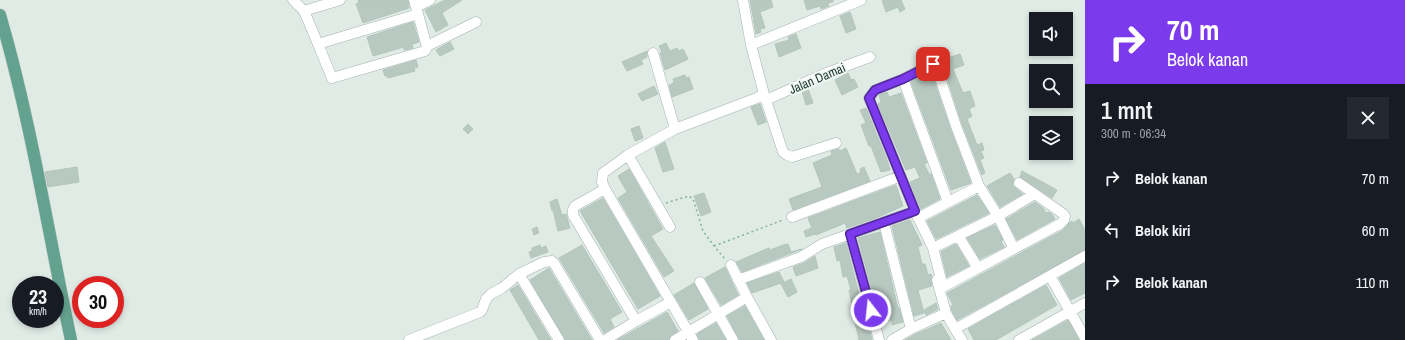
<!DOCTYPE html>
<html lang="id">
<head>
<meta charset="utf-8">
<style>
  body { margin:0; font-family:"Archivo Narrow",sans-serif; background:#242831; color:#f1f3f6; height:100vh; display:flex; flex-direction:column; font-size:15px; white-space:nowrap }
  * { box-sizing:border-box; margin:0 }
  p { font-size:13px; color:#9ea1a6 }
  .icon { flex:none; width:22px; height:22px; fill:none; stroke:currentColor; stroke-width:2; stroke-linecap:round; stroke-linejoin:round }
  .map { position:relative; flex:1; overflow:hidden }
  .sheet { display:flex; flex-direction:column; background:#171b24; width:320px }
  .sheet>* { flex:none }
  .hud { background:#7c3aed; color:#fff; overflow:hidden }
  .controls { position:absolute; left:1029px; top:12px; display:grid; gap:8px }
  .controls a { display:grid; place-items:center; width:44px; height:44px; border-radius:0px; background:#171b24; box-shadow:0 2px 6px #0003; font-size:20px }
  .speed { position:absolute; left:12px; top:276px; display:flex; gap:8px; font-size:20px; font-weight:700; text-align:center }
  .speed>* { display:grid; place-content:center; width:52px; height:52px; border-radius:50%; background:#171b24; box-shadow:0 2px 6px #0003; line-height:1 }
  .speed small { font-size:10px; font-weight:400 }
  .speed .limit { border:6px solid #d22; background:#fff; color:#111 }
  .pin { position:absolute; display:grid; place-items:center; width:34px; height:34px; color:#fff; margin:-17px; border-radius:8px; box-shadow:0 2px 6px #0006 }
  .me { position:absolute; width:44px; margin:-22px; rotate:344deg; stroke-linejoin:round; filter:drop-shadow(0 0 3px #0008) }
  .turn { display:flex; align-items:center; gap:14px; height:84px; padding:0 16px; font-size:18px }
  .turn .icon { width:52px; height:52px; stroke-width:2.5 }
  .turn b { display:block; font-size:28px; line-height:34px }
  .round { display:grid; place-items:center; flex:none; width:42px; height:42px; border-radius:0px; background:#242831 }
  .overview { display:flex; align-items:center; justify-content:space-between; height:68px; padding:0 16px }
  h1 { font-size:24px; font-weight:600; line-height:30px }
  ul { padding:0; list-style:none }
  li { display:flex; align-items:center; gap:12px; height:52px; padding:0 16px }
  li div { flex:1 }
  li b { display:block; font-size:15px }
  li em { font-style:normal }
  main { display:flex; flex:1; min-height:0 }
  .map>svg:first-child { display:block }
  .building { fill:#b8c9c1; stroke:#b3c5bc }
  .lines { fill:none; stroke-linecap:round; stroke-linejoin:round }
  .minor-casing { stroke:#a3b3ad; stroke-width:11 }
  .major-casing { stroke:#c1c8c6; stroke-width:13 }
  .path { stroke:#80b09e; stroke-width:1.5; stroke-dasharray:2 3; stroke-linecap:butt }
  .minor { stroke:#fff; stroke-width:10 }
  .major { stroke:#63a28e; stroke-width:12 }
  .route-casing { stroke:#51269a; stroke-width:10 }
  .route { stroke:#7c3aed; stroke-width:7 }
  .labels { text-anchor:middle; stroke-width:4; stroke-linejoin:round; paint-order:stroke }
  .street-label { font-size:13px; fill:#203c33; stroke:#f1f8f4 }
</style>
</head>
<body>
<main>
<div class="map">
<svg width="1085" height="340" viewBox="0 0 1085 340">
  <rect width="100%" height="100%" fill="#e0ebe6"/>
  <!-- building -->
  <path class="building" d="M358 0H408L409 8 363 23 356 4 359 3Z
    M445 0H462L442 13 448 25 436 32 425 10Z
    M750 0H771L773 7 760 12 765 28 760 29 761 32 756 34Z
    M804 0H833V2L828 3 829 6 821 9 820 6 807 10Z
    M882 0H901L905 9 900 12 898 7 886 12Z
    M850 12 856 29 846 33 840 16Z
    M413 22 419 42 412 44 413 48 404 50V47L373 56 367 37Z
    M796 34 801 48 779 57 775 44 789 40 788 37Z
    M450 42 454 49 440 56 436 50Z
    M666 43 670 51 677 48 679 51 683 49 688 59 665 70 660 53 662 52 659 46Z
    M647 51V57L641 60 643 64 627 71 622 62Z
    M960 54 964 65 953 69 963 93 970 91 975 106 969 109 972 116 967 119 977 145 982 143 984 150 981 151 984 158 980 160 985 173 982 175 962 124 943 65 950 62 948 58Z
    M416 60 418 67 414 68 415 71 388 78 387 76H385L383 70Z
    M931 72 950 128 971 183 951 190 911 82Z
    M848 73 851 80 854 79 858 87 842 95 835 80Z
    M685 75 686 78 689 77 693 89 672 97 669 85 674 83 673 79Z
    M654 86 658 94 642 101 638 94Z
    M806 89H808L813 103 806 105 802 91Z
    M887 92 889 97 901 93 927 163 924 164 929 174H931L940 199 921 209 910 182 920 178 915 167 906 170 878 104 881 102 879 95Z
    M760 104 766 122 758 125 751 107Z
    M866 108 887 160 890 170 881 172 871 146H869L861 125 866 123 860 110Z
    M468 124 473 129 468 134 463 129Z
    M639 126 643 138 635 141 631 129Z
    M665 142 674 169 663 172 655 148Z
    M846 148 857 174 861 172 860 169 864 167 870 181 793 210 789 199 822 187 813 163 832 155 831 151 839 149 840 151Z
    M77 167 79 182 48 187 45 172Z
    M629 169 663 229 651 236 674 271 664 277 618 198 627 192 618 176Z
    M1022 171 1057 190 1052 198 1020 177Z
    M1010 173 1014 179 1013 183V186L1023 194 1000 207 987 186Z
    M896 185 903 206 876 218 847 228 845 223 816 235 815 234 806 237 804 231 812 228 808 218Z
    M704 193 711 212 701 216 694 196Z
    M977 195 989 213 936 239 927 221Z
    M603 198 660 296 638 309 580 211Z
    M557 199 562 215 566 214 570 228 558 231 553 210 552 211 550 202Z
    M1035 202 1043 208 1046 213 1049 212 1052 214 1055 219 1017 240 1006 219Z
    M1079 219 1085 230V250L957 320 952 311 951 306 953 305 947 293 1063 230 1070 222 1072 221 1073 223Z
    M910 220 922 245 918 247 922 264H925L928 275 931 274 932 277 931 281 932 286 918 290 924 313 914 316 892 226Z
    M995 225 1003 240 1001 241 1004 247 980 259 967 238Z
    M537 227 539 233 534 235 532 229Z
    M880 232 898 308H899L903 322 892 325V320L881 323 858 238Z
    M846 243 861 303 862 302 872 340H859L851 305H852L849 290H851L847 276 843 277 840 260 837 261 834 247Z
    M786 244 787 245 788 244 791 252 802 249 742 272 736 262 769 248 770 250Z
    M956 244 969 266 947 277 941 252Z
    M540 245 541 248 546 246 548 252 531 258 529 252 532 251V248Z
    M582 245 622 312 610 319 614 327 604 333 559 258Z
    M815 256 818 268 796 276 793 267 804 263Z
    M1085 263V293L1071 300 1059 278Z
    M725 267 738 295 721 305 705 278Z
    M549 268 592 340H565L530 280Z
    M779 272 784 282 752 293 747 283Z
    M791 279 797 292 788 297 781 284Z
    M694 283 708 309 689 320 674 295Z
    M518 285 551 340H539L510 290Z
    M1046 285 1057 305 996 340H974L968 329Z
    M936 303 938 309 926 315 924 310Z
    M745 306 764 340H739L727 316Z
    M667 312 678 331 671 335 669 340H617Z
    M1068 320 1079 340H1032Z
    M716 323 726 340H699L697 334Z
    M941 323 951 340H905L914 335Z"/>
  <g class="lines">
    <!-- minor casing -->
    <g class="minor-casing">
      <path id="minor" d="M293 0 304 11 340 0
        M416 7 430 0
        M304 11 318 44 418 14 414 0
        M318 44 332 78 425 51 427 47 418 14
        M751 45 861 0
        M427 46 476 22
        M653 53 675 129
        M903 79 948 202
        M764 94 783 152 787 155 792 157 836 143
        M766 100 824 74 870 57
        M628 155 670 227
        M605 189 575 206 573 210V215L636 321
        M915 211 933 248 943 287 1060 224 1064 220 1065 216 1062 213 1019 183
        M792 217 901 176
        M918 218 979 186
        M884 223 911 329
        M850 234 879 340
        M959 237 978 268
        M933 248 998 216 1035 194
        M731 265 747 297 771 340
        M1050 276 1085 338
        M738 280 801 257 822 244 915 211 869 98 875 90 903 79 933 64 936 66 956 126 979 186 998 216 1014 249
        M937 280 946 313
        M700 282 733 340
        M955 329 962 340
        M409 340 480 312 482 310 486 299 491 294 502 288 519 274
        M559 340 519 274 544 262 552 261 554 263 600 340
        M605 340 636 321 671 302
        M675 340 747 297
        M693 340 605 189 602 182 603 173 628 155 675 129 757 98 764 94 751 45 743 0
        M892 340 911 329 946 313 955 329 1085 256
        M1019 340 1085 303"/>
    </g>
    <!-- major casing -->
    <g class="major-casing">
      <path id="major" d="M0 15C31 121 48 232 71 340"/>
    </g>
    <!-- path -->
    <path class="path" d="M666 203 689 196 693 199 703 231 714 246 725 259
      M714 246 783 220"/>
    <!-- minor -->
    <use href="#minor" class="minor"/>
    <!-- major -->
    <use href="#major" class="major"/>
  </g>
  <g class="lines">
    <!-- route casing -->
    <g class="route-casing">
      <path id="route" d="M871 310 850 234 915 211 869 98 875 90 903 79 933 64"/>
    </g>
    <!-- route -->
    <use href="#route" class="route"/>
  </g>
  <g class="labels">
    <!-- street labels -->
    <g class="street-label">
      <text transform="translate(817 78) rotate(-23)" y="5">Jalan Damai</text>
    </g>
  </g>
</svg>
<div class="controls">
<a><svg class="icon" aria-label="sound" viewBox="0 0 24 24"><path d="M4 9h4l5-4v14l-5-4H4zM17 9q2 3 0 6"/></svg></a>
<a><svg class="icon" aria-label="search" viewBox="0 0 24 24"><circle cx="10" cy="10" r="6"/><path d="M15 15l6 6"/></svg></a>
<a><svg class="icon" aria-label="layers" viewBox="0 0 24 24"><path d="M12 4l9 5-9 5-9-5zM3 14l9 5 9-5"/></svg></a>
</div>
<div class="speed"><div>23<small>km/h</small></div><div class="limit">30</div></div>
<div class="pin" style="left:933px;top:64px;background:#d93025"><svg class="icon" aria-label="arrive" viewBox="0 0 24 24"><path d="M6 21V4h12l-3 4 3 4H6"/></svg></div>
<svg class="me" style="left:871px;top:310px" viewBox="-20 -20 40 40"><circle r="17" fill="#7c3aed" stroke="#fff" stroke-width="3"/><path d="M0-11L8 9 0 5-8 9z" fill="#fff"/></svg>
</div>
<section class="sheet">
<div class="hud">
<div class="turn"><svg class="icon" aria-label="right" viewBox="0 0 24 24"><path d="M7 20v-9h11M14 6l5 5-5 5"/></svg><div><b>70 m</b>Belok kanan</div></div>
</div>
<div class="overview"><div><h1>1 mnt</h1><p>300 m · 06:34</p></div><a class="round"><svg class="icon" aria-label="close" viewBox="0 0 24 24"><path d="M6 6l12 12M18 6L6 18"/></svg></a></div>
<ul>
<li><svg class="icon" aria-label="right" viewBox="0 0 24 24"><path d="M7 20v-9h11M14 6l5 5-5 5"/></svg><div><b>Belok kanan</b></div><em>70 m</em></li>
<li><svg class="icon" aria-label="left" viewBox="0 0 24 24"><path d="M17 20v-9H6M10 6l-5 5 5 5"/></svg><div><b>Belok kiri</b></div><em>60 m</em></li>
<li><svg class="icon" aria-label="right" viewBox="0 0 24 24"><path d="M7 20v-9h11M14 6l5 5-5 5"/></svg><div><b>Belok kanan</b></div><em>110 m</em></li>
</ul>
</section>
</main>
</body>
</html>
